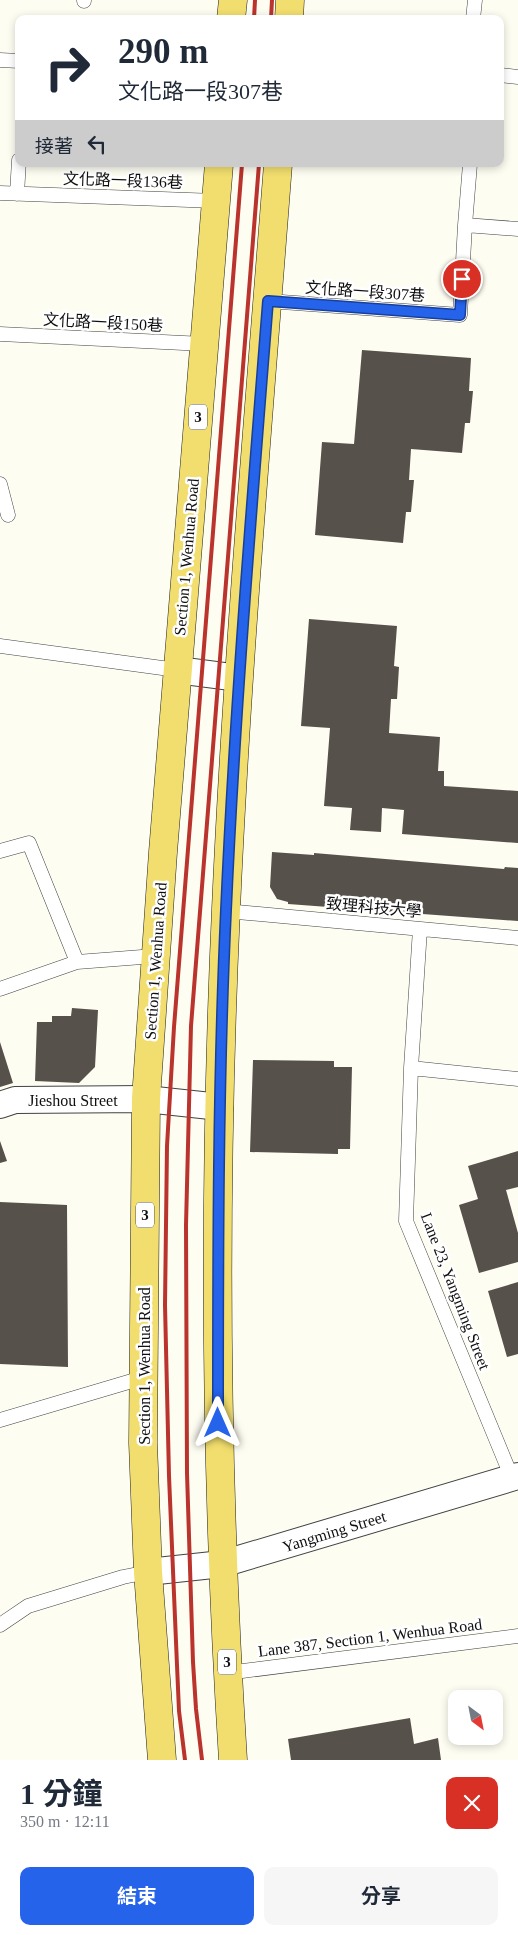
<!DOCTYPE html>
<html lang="zh-TW">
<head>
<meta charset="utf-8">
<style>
  body { margin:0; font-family:"Times New Roman","Noto Sans TC",serif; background:#f6f6f7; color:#1f2937; height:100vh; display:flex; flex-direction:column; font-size:19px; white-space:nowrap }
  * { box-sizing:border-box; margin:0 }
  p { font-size:16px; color:#747a83 }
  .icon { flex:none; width:28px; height:28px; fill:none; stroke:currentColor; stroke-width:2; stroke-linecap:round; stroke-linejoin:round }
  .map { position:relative; height:1760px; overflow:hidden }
  .side { display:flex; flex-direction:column; background:#fff; flex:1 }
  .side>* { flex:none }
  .banner { position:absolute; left:15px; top:15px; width:489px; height:152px; border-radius:10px; box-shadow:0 2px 8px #0003; background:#fff; color:#1f2937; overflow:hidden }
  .needle { width:32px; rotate:148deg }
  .tools { position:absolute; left:448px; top:1690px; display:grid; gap:10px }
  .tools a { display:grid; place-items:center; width:55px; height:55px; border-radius:10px; background:#fff; box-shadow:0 2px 8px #0003; font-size:25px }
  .pin { position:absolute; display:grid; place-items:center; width:42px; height:42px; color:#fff; margin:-21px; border:2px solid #fff; border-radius:50%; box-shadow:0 1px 5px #0007 }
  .me { position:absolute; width:55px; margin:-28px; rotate:0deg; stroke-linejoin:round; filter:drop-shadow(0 0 4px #0008) }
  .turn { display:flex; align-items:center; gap:18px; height:105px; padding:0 20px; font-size:22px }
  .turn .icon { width:65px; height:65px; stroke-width:2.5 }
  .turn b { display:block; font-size:35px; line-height:42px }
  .then { display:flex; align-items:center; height:48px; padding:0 20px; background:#0003; gap:10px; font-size:19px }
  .round { display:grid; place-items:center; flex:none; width:52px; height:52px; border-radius:10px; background:#f6f6f7 }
  .head { display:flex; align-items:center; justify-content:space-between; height:85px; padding:0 20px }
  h1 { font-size:30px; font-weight:700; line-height:38px }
  .button { display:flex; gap:10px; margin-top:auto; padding:10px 20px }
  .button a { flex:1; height:58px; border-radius:10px; background:#2563eb; color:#fff; font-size:20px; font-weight:700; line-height:58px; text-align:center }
  .button a+a { background:#f6f6f7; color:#1f2937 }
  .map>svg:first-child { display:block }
  .building { fill:#57514c }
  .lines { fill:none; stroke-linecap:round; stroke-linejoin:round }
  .service-casing { stroke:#424242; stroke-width:15 }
  .minor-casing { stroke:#424242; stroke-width:28 }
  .primary-casing { stroke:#202020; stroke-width:29 }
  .service { stroke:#fff; stroke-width:14 }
  .minor { stroke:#fff; stroke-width:26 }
  .primary { stroke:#f2de6e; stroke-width:28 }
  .rail { stroke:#ba332c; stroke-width:4 }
  .route-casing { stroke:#184099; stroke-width:12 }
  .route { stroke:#2563eb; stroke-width:9 }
  .labels { text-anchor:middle; stroke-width:5; stroke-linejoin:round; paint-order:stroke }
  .shield { fill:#fff; stroke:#575757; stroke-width:1 }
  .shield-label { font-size:15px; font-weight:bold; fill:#0f0f0f }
  .street-label { font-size:16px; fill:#0f0f0f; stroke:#fff }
</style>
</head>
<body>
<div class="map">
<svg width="518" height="1760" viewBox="0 0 518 1760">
  <rect width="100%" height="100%" fill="#fefdf2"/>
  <!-- building -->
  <path class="building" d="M362 350 471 358 469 391H473L470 423H465L462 453 411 449 409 480H414L411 512H406L403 543 315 535 322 442 354 444Z
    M309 619 397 626 394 666 399 667 397 699H391L389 733 440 737 438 771H444V786L518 791V843L402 834 404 810 382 808 381 832 350 830 352 808 324 806 330 728 301 726Z
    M272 852 314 855V853L504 869 505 867 518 868V921L288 904V902L277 899 270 887Z
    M72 1008 98 1010 95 1067 79 1083 35 1081 37 1022H52V1016H71Z
    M0 1042 13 1083 0 1087Z
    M253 1060 334 1061V1067H352L350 1149H338V1154L250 1152Z
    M0 1141 7 1161 0 1163Z
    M518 1151V1187L506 1190 518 1233V1262L479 1273 459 1205 478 1199 468 1166Z
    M0 1202 67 1205 68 1367 0 1364Z
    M518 1282V1354L507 1357 488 1291Z
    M410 1718 414 1744 438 1738 441 1760H291L288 1739Z"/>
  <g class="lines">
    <!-- service casing -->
    <g class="service-casing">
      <path id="service" d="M84 1V0
        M473 19 475 0
        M0 60 19 61
        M500 75 518 77
        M470 164 465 225 518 229
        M0 193 216 201
        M17 194 19 160
        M268 301 460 315 465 225
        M0 334 204 344
        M0 484 8 515
        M0 646 177 670
        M0 851 29 843 77 962
        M226 911 518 938
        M420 929 411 1068 406 1221 512 1478
        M0 989 77 962 155 956
        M411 1068 518 1079
        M0 1420 142 1378
        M0 1625 28 1606 123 1577 148 1572
        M227 1673 518 1636"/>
    </g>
    <!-- minor casing -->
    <g class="minor-casing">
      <path id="minor" d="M177 670 239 678
        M0 1105 15 1100 146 1099 220 1107
        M148 1572 222 1564 518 1476"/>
    </g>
    <!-- primary casing -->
    <g class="primary-casing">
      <path id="primary" d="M231 19 233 0
        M289 19 290 0
        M162 1760 148 1572 143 1443 146 1099 163 852 219 164
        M233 1760C215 1477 213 1193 226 909 237 660 259 412 278 164"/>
    </g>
    <!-- service -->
    <use href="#service" class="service"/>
    <!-- minor -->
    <use href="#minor" class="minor"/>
    <!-- primary -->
    <use href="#primary" class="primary"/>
    <!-- rail -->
    <path class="rail" d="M254 19 255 0
      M271 19 272 0
      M185 1760 179 1711 177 1665 169 1476 165 1305 167 1146 174 1027 242 164
      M202 1760 196 1709 193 1662 187 1473 186 1225 191 1026 259 164"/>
  </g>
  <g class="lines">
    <!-- route casing -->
    <g class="route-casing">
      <path id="route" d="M218 1423C218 1252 218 1081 226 910 235 706 252 504 268 301L460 315 462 279"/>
    </g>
    <!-- route -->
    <use href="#route" class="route"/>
  </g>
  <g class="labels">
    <!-- shield labels -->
    <g class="shield">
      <rect x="189" y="404.5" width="18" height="25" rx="4"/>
      <rect x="136" y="1202.5" width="18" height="25" rx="4"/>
      <rect x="218" y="1649.5" width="18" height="25" rx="4"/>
    </g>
    <g class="shield-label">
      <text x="198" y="422">3</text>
      <text x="145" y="1220">3</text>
      <text x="227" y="1667">3</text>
    </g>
    <!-- street labels -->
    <g class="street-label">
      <text transform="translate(123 180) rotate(2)" y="6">文化路一段136巷</text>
      <text transform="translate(365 291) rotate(4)" y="6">文化路一段307巷</text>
      <text transform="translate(103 322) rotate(3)" y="6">文化路一段150巷</text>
      <text transform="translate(186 557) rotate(-85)" y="6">Section 1, Wenhua Road</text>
      <text transform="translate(374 907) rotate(5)" y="6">致理科技大學</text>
      <text transform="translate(155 961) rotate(-86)" y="6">Section 1, Wenhua Road</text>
      <text x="73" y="1106">Jieshou Street</text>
      <text transform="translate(456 1291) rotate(69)" y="6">Lane 23, Yangming Street</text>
      <text transform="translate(144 1366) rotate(-90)" y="6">Section 1, Wenhua Road</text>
      <text transform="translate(334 1531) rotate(-17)" y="6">Yangming Street</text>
      <text transform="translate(370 1637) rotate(-7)" y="6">Lane 387, Section 1, Wenhua Road</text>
    </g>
  </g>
</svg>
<div class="tools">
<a><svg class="needle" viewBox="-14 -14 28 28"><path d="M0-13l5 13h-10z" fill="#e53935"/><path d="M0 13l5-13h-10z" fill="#747a83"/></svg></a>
</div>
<div class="pin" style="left:462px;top:279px;background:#d93025"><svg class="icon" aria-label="arrive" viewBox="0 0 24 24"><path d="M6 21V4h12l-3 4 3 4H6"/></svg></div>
<svg class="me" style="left:218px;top:1423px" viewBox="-20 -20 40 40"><path d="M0-17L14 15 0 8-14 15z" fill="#2563eb" stroke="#fff" stroke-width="4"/></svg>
<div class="banner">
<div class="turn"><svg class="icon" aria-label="right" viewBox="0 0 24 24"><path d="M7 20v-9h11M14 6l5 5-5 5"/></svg><div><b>290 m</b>文化路一段307巷</div></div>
<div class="then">接著<svg class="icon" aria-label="left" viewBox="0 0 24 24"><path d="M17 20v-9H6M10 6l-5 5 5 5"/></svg></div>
</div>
</div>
<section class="side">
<div class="head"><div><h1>1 分鐘</h1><p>350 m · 12:11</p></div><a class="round" style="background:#d93025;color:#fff"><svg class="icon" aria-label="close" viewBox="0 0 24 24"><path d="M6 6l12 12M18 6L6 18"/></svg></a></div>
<div class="button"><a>結束</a><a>分享</a></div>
</section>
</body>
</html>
